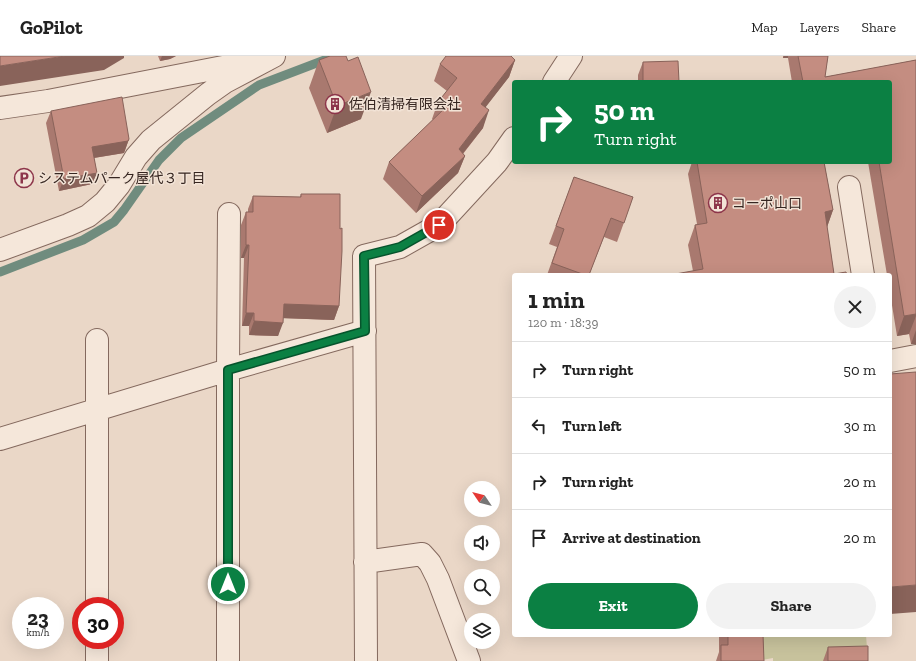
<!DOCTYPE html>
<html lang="en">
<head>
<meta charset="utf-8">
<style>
  body { margin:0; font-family:"Zilla Slab","Noto Sans JP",serif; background:#f2f2f2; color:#222; height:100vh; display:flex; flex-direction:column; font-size:15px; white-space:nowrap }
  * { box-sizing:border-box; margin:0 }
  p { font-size:13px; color:#767676 }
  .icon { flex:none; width:22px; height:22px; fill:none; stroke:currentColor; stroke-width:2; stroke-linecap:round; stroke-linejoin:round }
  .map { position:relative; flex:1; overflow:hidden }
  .details { position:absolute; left:512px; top:217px; width:380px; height:364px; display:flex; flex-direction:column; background:#fff; border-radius:4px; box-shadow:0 4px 16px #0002 }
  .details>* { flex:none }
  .guide { position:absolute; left:512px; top:24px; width:380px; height:84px; border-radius:4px; box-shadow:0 4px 16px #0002; background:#0b8043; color:#fff; overflow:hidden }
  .needle { width:26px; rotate:305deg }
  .buttons { position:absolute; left:464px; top:425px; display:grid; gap:8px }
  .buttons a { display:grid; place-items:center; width:36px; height:36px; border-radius:50%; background:#fff; box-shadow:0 4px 16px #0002; font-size:20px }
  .speed { position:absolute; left:12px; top:541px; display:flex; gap:8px; font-size:20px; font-weight:700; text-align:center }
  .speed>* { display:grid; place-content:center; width:52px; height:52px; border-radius:50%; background:#fff; box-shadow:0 4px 16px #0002; line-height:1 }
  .speed small { font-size:10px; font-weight:400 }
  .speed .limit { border:6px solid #d22; background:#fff; color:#111 }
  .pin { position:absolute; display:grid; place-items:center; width:34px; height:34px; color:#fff; margin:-17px; border:2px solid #fff; border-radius:50%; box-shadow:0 1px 4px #0007 }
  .me { position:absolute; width:44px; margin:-22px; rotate:0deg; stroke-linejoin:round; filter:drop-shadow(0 0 3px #0008) }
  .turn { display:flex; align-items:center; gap:14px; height:84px; padding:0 16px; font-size:18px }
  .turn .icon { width:52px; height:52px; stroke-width:2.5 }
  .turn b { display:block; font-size:28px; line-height:34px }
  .round { display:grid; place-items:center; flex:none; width:42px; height:42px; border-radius:21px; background:#f2f2f2 }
  .overview { display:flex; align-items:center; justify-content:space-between; height:68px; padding:0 16px }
  h1 { font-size:24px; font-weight:700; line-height:30px }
  .primary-button { display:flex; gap:8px; margin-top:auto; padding:8px 16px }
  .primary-button a { flex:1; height:46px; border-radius:24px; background:#0b8043; color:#fff; font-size:16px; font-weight:700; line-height:46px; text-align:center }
  .primary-button a+a { background:#f2f2f2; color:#222 }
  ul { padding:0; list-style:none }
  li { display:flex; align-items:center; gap:12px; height:56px; padding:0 16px; border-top:1px solid #e0e0e0 }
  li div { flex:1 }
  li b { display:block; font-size:15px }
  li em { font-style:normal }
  header { display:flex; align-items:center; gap:24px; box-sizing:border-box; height:56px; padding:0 20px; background:#fff; border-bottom:1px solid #e0e0e0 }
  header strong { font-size:19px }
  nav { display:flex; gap:22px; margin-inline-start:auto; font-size:14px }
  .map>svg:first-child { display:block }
  .green { fill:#c7c29c }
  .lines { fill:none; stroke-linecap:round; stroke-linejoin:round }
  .stream { stroke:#708c7e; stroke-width:9 }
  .minor-casing { stroke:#84695e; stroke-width:24 }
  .minor { stroke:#f5e7da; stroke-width:22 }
  .wall { fill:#a9796f }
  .shaded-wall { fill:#89635a }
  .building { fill:#c48d81; stroke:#89635a }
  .route-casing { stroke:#07532c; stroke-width:10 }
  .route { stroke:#0b8043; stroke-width:7 }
  .labels { text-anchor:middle; stroke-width:3; stroke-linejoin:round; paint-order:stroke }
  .poi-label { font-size:14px; fill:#362621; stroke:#f2e3d6; text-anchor:start }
</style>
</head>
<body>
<header>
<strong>GoPilot</strong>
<nav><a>Map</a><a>Layers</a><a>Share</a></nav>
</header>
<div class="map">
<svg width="916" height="605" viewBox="0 0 916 605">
  <rect width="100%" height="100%" fill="#ead7c7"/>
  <!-- green -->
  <path class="green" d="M761 579H866L868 605H773V602L762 604Z"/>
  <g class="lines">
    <!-- stream -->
    <path class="stream" d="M0 216 83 184 114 166 124 154 159 104 181 82 259 29 335 0"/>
    <!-- minor casing -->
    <g class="minor-casing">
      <path id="minor" d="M554 26 571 0
        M0 52 48 45 249 6
        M849 131 863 219
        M0 194 68 169 88 160 105 146 119 129 136 101 151 84 208 38 225 26 274 0
        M97 284V550
        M890 305 916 300
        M0 383 228 314 365 275
        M365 506 422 498 430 507 438 523 469 605
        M97 584V605
        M228 605V314L229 158
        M366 605 364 200 400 191 439 169 497 106 514 82"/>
    </g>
    <!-- minor -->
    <use href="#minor" class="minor"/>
  </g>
  <!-- wall -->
  <path class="wall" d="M158 0H176L170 3 160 5Z
    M783 0H828L825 21 916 4V288H911L909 278 897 280 890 237V219H887L868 106H890V26H792L788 2H783Z
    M319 4 361 63 327 77 309 32Z
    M515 4 509 21 485 51 483 72 463 98 465 100 458 117 416 157 383 123 389 106 433 64 432 63 438 46 447 35 434 25 440 8Z
    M643 6 679 26H638V19Z
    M51 55 129 83 124 97 94 102 97 117 92 128 59 135 46 67Z
    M692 106H824L833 154 827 171 834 218 693 215 688 189 695 169 697 168 688 118Z
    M574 121 633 141 617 186 604 181 589 219H547L557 191 549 188Z
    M301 138 339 250 334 264 283 262 278 280 249 279V270H242L244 202H241V169L246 156H248V153L253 140 300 141Z
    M719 579H763L764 605H716L719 596Z
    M828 591 868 605H823Z"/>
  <!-- shaded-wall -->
  <path class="shaded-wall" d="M65 0H124V2L104 14 0 30V10Z
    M162 0H176L170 3 160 5Z
    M784 0H788V2H783Z
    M515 4 509 21 475 65 481 48Z
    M371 36 361 63 327 77 337 50Z
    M489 54 483 72 452 111 459 93Z
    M129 83 124 97 87 103 92 91Z
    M465 100 458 117 416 157 422 140Z
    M97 117 92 128 59 135 64 123Z
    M833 154 826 174 825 156Z
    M246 189H249L244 202H241Z
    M284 248 339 250 334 264 279 262Z
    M246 257H254L249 270H242Z
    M916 258V260L909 278 897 280 904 260Z
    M254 265 283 267 278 280 249 279Z
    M916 274V288H911Z
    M916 529V556L890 558V533L891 531Z"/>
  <!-- building -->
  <path class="building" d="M0 0H65L0 10Z
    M330 0H346L348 5 358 1 371 36 337 50 319 4Z
    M446 0H511L515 4 481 48 489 54 459 93 465 100 422 140 389 106 445 52 438 46 457 22 440 8Z
    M798 0H828L825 21 916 4V258L904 260 879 106H890V26H803Z
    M678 5 679 26H643V6Z
    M122 41 129 83 128 85 92 91 97 117 64 123 51 55Z
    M697 106H824L833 154 825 156 834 218 846 216 847 219H670L703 213 695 169 707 167Z
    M574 121 633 141 624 167 611 162 589 219H585L552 207 564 173 556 170Z
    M301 138H340V173L342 172V195L339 250 284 248 283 267 254 265V257H246L249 189H246V156H253V140L301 141Z
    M916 316V529L891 531 890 518V318Z
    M728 579H763L764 605H721V589H728Z
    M868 590V605H828V591Z"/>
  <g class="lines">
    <!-- route casing -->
    <g class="route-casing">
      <path id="route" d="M228 528V314L365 275 364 200 400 191 439 169"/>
    </g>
    <!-- route -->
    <use href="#route" class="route"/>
  </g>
  <!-- icons -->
  <defs>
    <g id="building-ring" transform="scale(1)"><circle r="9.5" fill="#f2e3d6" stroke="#8d354a" stroke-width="1.5"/><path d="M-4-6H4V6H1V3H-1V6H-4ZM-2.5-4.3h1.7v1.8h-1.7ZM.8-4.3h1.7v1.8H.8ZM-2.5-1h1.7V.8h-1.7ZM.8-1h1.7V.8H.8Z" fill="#8d354a"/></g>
    <g id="parking-ring" transform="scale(1)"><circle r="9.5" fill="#f2e3d6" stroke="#8d354a" stroke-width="1.5"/><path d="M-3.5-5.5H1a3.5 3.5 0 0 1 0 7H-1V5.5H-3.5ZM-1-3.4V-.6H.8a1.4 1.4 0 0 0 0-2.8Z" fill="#8d354a"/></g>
  </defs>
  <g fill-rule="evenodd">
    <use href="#building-ring" x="335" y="48"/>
    <use href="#parking-ring" x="24" y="122"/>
    <use href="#building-ring" x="718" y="147"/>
  </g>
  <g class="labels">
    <!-- poi labels -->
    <g class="poi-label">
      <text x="349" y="53">佐伯清掃有限会社</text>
      <text x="38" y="127">システムパーク屋代３丁目</text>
      <text x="732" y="152">コーポ山口</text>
    </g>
  </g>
</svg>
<div class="buttons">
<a><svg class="needle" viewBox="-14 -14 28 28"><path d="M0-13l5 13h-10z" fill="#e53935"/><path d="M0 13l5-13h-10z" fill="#767676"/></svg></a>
<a><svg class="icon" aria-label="sound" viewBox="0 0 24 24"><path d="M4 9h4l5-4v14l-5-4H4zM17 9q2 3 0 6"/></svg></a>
<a><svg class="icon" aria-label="search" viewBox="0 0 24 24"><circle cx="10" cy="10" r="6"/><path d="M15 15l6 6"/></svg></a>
<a><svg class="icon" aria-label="layers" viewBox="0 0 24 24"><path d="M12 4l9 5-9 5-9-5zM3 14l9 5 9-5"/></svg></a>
</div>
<div class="speed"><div>23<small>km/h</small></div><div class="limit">30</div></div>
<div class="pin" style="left:439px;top:169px;background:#d93025"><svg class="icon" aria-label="arrive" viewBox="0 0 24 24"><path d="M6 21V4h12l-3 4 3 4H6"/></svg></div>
<svg class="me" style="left:228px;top:528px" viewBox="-20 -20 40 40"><circle r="17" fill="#0b8043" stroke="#fff" stroke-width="3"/><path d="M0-11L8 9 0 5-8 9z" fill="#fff"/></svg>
<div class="guide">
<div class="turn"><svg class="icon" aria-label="right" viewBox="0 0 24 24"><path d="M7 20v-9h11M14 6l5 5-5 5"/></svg><div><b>50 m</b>Turn right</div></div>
</div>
<section class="details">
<div class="overview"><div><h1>1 min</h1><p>120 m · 18:39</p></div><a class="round"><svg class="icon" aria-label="close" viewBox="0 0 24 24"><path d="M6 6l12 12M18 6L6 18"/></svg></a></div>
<ul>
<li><svg class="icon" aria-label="right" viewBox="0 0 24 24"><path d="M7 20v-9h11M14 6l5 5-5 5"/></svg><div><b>Turn right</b></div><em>50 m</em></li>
<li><svg class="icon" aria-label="left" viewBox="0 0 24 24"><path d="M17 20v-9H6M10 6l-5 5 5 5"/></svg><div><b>Turn left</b></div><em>30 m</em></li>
<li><svg class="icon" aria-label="right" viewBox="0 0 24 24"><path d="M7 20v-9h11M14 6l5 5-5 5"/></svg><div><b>Turn right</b></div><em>20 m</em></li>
<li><svg class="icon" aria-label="arrive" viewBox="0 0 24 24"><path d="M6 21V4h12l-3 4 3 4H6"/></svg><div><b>Arrive at destination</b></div><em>20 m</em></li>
</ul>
<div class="primary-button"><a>Exit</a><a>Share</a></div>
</section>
</div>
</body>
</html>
